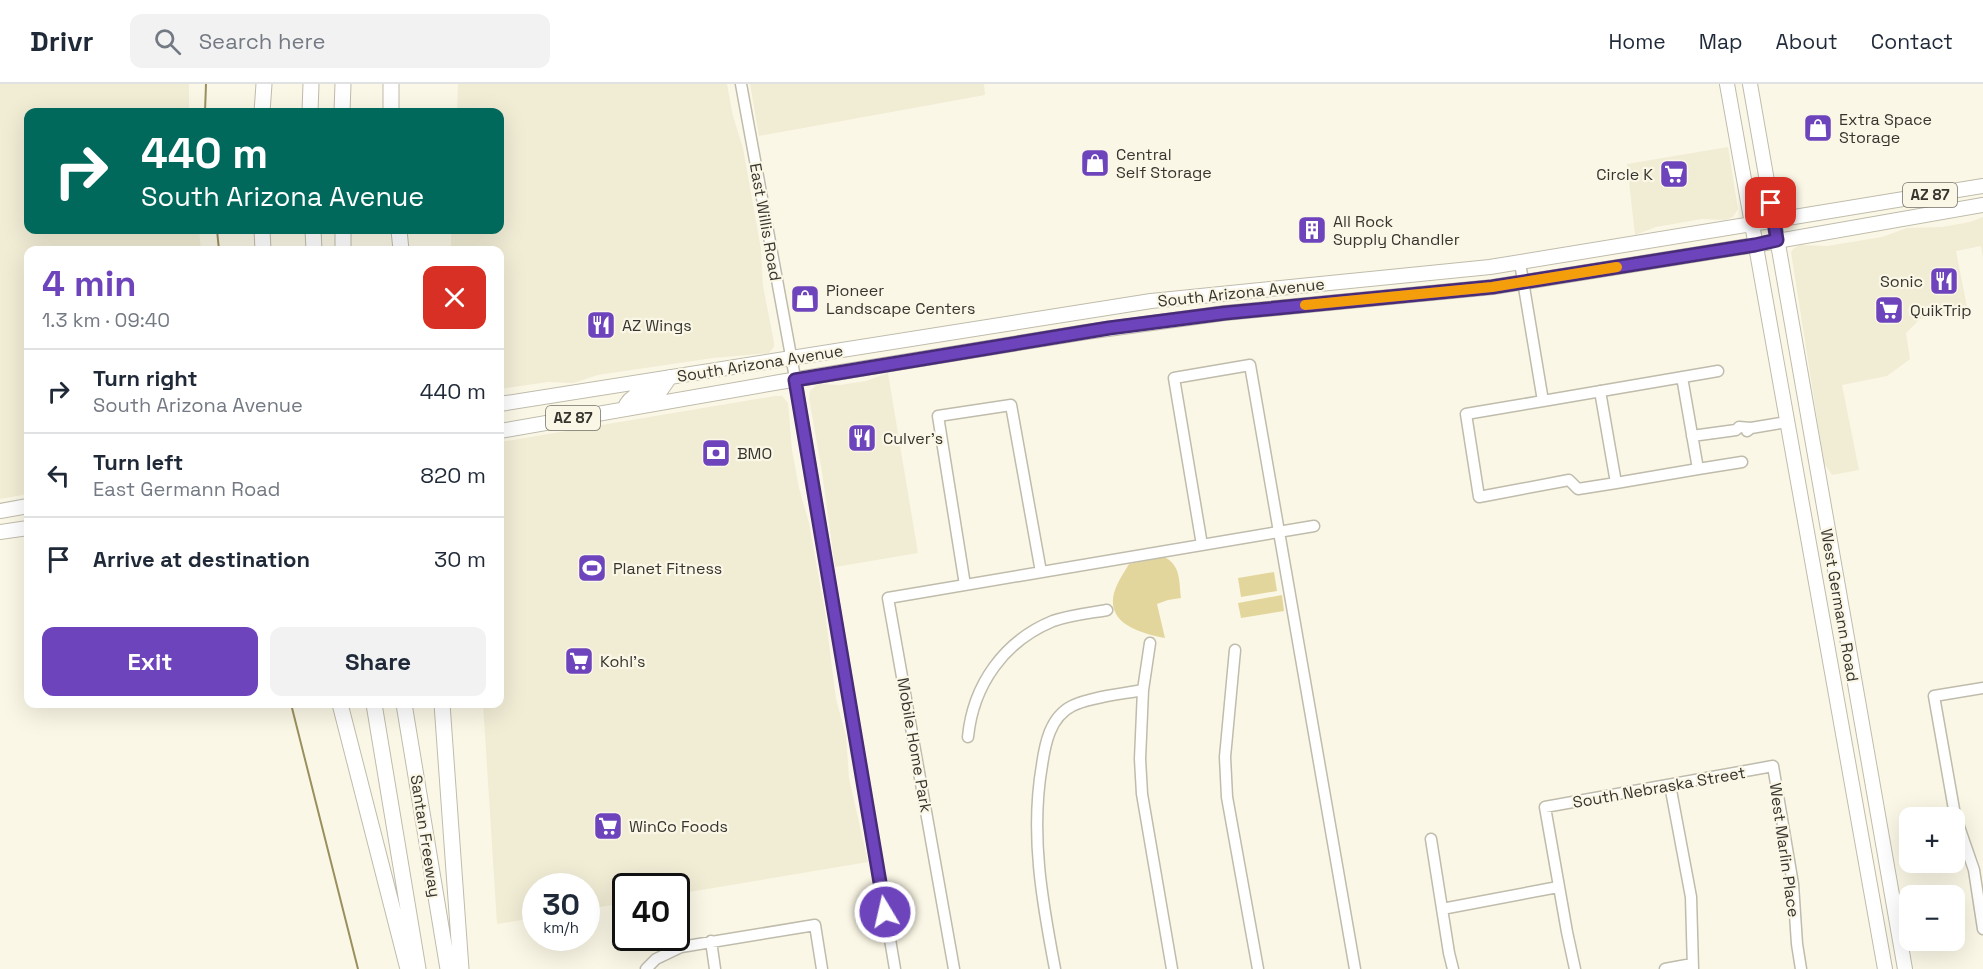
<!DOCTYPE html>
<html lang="en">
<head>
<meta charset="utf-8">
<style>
  body { margin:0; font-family:"Space Grotesk",sans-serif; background:#f2f2f3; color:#1f2937; height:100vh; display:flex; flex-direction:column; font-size:22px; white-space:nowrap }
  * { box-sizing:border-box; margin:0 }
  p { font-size:20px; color:#747a83 }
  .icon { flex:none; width:33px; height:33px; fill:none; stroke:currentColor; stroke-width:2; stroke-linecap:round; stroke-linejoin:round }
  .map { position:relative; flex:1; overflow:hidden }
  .drawer { position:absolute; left:24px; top:162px; width:480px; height:462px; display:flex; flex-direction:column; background:#fff; border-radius:12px; box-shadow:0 6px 24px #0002 }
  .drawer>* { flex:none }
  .hud { position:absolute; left:24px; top:24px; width:480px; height:126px; border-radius:12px; box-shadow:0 6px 24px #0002; background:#00695c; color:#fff; overflow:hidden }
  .fabs { position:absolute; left:1899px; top:723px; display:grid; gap:12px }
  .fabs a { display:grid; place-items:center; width:66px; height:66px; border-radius:12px; background:#fff; box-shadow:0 6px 24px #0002; font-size:30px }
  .speed { position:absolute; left:522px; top:789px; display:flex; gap:12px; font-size:30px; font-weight:700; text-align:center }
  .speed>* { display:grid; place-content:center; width:78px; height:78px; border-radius:50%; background:#fff; box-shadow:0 6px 24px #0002; line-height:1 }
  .speed small { font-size:15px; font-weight:400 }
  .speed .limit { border:3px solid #111; border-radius:9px; background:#fff; color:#111 }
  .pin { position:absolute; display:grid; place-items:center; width:51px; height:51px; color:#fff; margin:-26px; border-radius:12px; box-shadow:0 3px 9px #0006 }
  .me { position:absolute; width:66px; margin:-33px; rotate:351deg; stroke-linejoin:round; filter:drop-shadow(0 0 4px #0008) }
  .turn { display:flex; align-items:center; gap:21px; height:126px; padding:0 18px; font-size:27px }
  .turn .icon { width:78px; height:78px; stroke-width:2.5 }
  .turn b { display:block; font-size:42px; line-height:51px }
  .round { display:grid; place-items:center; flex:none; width:63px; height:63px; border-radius:12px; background:#f2f2f3 }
  .headline { display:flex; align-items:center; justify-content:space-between; height:102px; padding:0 18px }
  h1 { font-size:36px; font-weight:700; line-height:45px; color:#6e44bc }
  .action { display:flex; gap:12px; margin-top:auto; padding:12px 18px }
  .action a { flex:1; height:69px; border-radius:12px; background:#6e44bc; color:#fff; font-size:24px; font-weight:700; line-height:69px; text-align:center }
  .action a+a { background:#f2f2f3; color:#1f2937 }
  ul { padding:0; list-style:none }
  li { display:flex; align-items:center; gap:18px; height:84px; padding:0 18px; border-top:2px solid #e0e1e3 }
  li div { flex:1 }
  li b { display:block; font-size:22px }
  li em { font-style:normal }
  header { display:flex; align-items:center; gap:36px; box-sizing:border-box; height:84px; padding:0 30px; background:#fff; border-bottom:2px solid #e0e1e3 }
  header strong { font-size:28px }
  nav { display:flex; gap:33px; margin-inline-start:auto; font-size:21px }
  .search { width:420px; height:54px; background:#f2f2f3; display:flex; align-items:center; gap:15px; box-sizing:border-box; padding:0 21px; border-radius:12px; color:#747a83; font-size:22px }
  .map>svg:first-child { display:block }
  .built { fill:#f1ecd4 }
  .green { fill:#e3d69d }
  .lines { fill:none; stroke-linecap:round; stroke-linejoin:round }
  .stream { stroke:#9a8f5e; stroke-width:2 }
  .minor-casing { stroke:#bfbcac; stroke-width:13 }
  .major-casing { stroke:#bfbcac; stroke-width:16 }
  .highway-casing { stroke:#bfbcac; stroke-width:17 }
  .minor { stroke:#fff; stroke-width:10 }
  .major { stroke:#fff; stroke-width:14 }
  .highway { stroke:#fff; stroke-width:15 }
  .route-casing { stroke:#482c7a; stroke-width:15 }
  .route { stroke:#6e44bc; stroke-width:10 }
  .slow { stroke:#f59e0b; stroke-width:10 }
  .labels { text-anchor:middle; stroke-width:4.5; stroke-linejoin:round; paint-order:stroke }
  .shield { fill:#fbf7e6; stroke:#726f66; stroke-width:1.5 }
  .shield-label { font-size:15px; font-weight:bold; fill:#37352f }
  .poi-label { font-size:16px; fill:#37352f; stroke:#fbf7e6; text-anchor:start }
  .street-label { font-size:16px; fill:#37352f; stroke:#fbf7e6 }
</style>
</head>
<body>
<header>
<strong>Drivr</strong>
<div class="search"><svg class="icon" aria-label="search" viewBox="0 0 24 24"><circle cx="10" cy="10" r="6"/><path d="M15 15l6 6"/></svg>Search here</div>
<nav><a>Home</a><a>Map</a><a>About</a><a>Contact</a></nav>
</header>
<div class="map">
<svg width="1983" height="885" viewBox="0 0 1983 885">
  <rect width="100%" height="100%" fill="#fbf7e6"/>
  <!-- built -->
  <path class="built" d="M0 0H189V28H28V146H199L201 166H28V410L0 415Z
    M458 0H727L733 32 743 64 761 165 763 202 774 258V263L769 269 713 274 598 291 573 299 548 298 500 305V166H451V147L500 146V28H457Z
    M750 0H984L985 11 759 52Z
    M1728 63 1738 125 1733 133 1725 136 1702 135 1656 143 1635 151 1627 80Z
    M1983 133V174L1981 162 1956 167 1968 228 1920 235 1906 249 1910 275 1887 292 1842 301 1859 386 1832 391 1824 379 1791 168 1794 164 1800 161 1827 162 1882 153 1907 144 1942 143 1970 138Z
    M888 289 918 469 835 483 822 388 809 314 810 307 818 300 840 301 866 297Z
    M775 312H782L788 319 792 366 799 404 809 439 825 528 836 615 846 652 849 694 868 778 677 810 676 802H626L625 819 587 825 586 802H536L535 834 497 840 483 620H500V358Z"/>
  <!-- green -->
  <path class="green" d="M1164 473C1181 481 1179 497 1181 514L1168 516 1157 520 1165 554C1139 549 1100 538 1117 501 1120 494 1125 487 1129 480Z
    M1274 488 1277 507 1241 513 1238 494Z
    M1282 511 1284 527 1241 534 1238 519Z"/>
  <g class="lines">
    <!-- stream -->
    <path class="stream" d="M205 28 206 0
      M217 146 219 166
      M291 620 358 885"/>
    <!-- minor casing -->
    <g class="minor-casing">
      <path id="minor" d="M741 0 798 310 895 885
        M1520 179 1543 317 1718 287
        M1543 317 1466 330 1479 413 1569 396 1578 405 1616 399 1600 307
        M1747 347 1751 344 1787 338
        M1692 352 1736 346 1739 343 1751 344
        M1698 385 1742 378
        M1616 399 1698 385 1682 293
        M1202 461 1174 294 1250 281 1355 885
        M965 501 938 332 1011 321 1041 488
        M1150 559 1143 606 1140 675 1142 710 1172 885
        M1235 566 1225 673 1227 713 1258 885
        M1983 604 1934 612 1955 731 1974 786 1983 845
        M968 653C973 601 1004 557 1053 537 1070 531 1090 529 1107 526
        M1670 701 1691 813 1693 885
        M1431 755 1449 869 1453 885
        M1442 825 1558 803
        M711 857 715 885
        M646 885 656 875 681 863 815 841 822 885
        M954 885 888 514 1314 442
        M1055 885C1042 817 1030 750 1042 681 1045 660 1050 633 1072 622 1090 613 1122 610 1143 606
        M1575 885 1567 848 1545 723 1773 682 1793 800 1797 860 1801 885
        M1665 885 1692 880"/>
    </g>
    <!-- major casing -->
    <g class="major-casing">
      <path id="major" d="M1727 0 1885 885
        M1750 0 1905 885
        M500 320 1151 217 1490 183 1983 102
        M624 325C631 308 645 308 661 306L670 293
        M500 347 780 298 1086 248 1225 229 1493 203 1755 161 1983 121
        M0 427 28 422
        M0 448 28 444"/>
    </g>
    <!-- highway casing -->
    <g class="highway-casing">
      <path id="highway" d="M262 28 264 0
        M310 28 311 0
        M342 28 343 0
        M391 28V0
        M262 146 263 166
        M313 146 314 166
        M343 146V166
        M399 146 401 166
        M340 620 408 885
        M374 620 418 885
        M404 620 448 885
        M442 620 461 885"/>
    </g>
    <!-- minor -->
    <use href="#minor" class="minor"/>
    <!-- major -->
    <use href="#major" class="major"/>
    <!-- highway -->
    <use href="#highway" class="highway"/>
  </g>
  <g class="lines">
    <!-- route casing -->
    <g class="route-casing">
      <path id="route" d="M885 828 795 296 1109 244 1225 229 1492 203 1755 161 1777 156 1771 119"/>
    </g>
    <!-- route -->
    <use href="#route" class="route"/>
    <!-- slow -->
    <path class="slow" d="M1305 221 1492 203 1617 183"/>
  </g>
  <!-- icons -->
  <defs>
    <g id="shop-square" transform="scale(1.5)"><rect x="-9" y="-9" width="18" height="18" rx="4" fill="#6e44bc" stroke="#fbf7e6"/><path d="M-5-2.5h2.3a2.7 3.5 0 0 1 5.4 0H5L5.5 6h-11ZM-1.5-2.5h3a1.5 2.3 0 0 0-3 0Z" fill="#fff"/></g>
    <g id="supermarket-square" transform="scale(1.5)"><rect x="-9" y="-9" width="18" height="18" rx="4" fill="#6e44bc" stroke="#fbf7e6"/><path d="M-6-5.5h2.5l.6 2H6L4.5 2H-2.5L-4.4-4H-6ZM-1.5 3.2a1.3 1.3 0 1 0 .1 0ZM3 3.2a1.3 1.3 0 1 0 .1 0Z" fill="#fff"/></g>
    <g id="building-square" transform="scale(1.5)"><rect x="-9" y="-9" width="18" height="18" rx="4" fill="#6e44bc" stroke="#fbf7e6"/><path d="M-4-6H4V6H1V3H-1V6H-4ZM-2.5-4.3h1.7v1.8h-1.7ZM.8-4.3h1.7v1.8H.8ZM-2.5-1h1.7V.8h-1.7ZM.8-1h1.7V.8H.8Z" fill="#fff"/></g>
    <g id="restaurant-square" transform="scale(1.5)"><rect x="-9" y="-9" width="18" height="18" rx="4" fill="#6e44bc" stroke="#fbf7e6"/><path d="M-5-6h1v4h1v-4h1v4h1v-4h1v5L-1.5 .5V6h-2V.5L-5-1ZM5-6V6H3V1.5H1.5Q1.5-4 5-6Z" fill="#fff"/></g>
    <g id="bank-square" transform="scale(1.5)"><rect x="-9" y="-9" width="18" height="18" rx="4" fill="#6e44bc" stroke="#fbf7e6"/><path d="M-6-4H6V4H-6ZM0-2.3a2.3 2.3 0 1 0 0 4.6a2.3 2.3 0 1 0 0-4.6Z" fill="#fff"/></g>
    <g id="stadium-square" transform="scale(1.5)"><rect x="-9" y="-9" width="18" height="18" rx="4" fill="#6e44bc" stroke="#fbf7e6"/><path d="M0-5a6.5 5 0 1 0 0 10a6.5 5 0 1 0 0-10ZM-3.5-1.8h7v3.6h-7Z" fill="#fff"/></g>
  </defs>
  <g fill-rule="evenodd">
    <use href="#shop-square" x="1818" y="44"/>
    <use href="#shop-square" x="1095" y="79"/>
    <use href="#supermarket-square" x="1674" y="90"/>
    <use href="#building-square" x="1312" y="146"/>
    <use href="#restaurant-square" x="1944" y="197"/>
    <use href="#shop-square" x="805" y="215"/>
    <use href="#supermarket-square" x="1889" y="226"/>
    <use href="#restaurant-square" x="601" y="241"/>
    <use href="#restaurant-square" x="862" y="354"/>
    <use href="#bank-square" x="716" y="369"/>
    <use href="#stadium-square" x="592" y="484"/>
    <use href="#supermarket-square" x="579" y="577"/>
    <use href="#supermarket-square" x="608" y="742"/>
  </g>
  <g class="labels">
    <!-- shield labels -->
    <g class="shield">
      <rect x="1903" y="99" width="54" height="24" rx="4.5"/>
      <rect x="546" y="322" width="54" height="24" rx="4.5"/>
    </g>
    <g class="shield-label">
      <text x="1930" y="116">AZ 87</text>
      <text x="573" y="339">AZ 87</text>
    </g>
    <!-- poi labels -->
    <g class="poi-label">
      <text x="1839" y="41">Extra Space<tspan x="1839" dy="18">Storage</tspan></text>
      <text x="1116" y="76">Central<tspan x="1116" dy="18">Self Storage</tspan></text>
      <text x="1653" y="96" text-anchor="end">Circle K</text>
      <text x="1333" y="143">All Rock<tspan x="1333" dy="18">Supply Chandler</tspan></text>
      <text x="1923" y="203" text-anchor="end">Sonic</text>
      <text x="826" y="212">Pioneer<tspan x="826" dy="18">Landscape Centers</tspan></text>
      <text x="1910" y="232">QuikTrip</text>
      <text x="622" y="247">AZ Wings</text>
      <text x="883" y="360">Culver's</text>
      <text x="737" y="375">BMO</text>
      <text x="613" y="490">Planet Fitness</text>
      <text x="600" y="583">Kohl's</text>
      <text x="629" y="748">WinCo Foods</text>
    </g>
    <!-- street labels -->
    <g class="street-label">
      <text transform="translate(766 138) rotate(80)" y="6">East Willis Road</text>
      <text transform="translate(1241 208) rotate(-6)" y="6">South Arizona Avenue</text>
      <text transform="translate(760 279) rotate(-9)" y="6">South Arizona Avenue</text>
      <text transform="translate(1840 521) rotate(80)" y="6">West Germann Road</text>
      <text transform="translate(915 661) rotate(80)" y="6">Mobile Home Park</text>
      <text transform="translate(1659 703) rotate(-10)" y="6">South Nebraska Street</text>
      <text transform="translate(426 752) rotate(81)" y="6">Santan Freeway</text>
      <text transform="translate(1785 766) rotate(82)" y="6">West Marlin Place</text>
    </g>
  </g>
</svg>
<div class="fabs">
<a>+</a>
<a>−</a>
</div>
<div class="speed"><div>30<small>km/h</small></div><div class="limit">40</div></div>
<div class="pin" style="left:1771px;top:119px;background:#d93025"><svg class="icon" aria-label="arrive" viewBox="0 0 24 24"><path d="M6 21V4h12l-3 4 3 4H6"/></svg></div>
<svg class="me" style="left:885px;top:828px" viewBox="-20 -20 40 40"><circle r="17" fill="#6e44bc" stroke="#fff" stroke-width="3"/><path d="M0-11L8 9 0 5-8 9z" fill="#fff"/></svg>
<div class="hud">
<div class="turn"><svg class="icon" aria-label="right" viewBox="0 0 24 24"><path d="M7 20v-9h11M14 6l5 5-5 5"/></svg><div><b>440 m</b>South Arizona Avenue</div></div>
</div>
<section class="drawer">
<div class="headline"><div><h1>4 min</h1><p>1.3 km · 09:40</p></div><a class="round" style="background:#d93025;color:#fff"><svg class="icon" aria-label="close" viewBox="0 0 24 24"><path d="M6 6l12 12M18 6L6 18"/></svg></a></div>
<ul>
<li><svg class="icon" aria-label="right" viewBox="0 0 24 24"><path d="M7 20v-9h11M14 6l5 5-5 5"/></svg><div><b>Turn right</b><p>South Arizona Avenue</p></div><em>440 m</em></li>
<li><svg class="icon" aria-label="left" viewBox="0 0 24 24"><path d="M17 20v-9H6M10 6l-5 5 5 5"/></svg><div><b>Turn left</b><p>East Germann Road</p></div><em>820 m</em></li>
<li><svg class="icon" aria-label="arrive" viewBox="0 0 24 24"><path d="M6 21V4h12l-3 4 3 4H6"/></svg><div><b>Arrive at destination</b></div><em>30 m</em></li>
</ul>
<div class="action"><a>Exit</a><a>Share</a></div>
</section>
</div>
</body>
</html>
